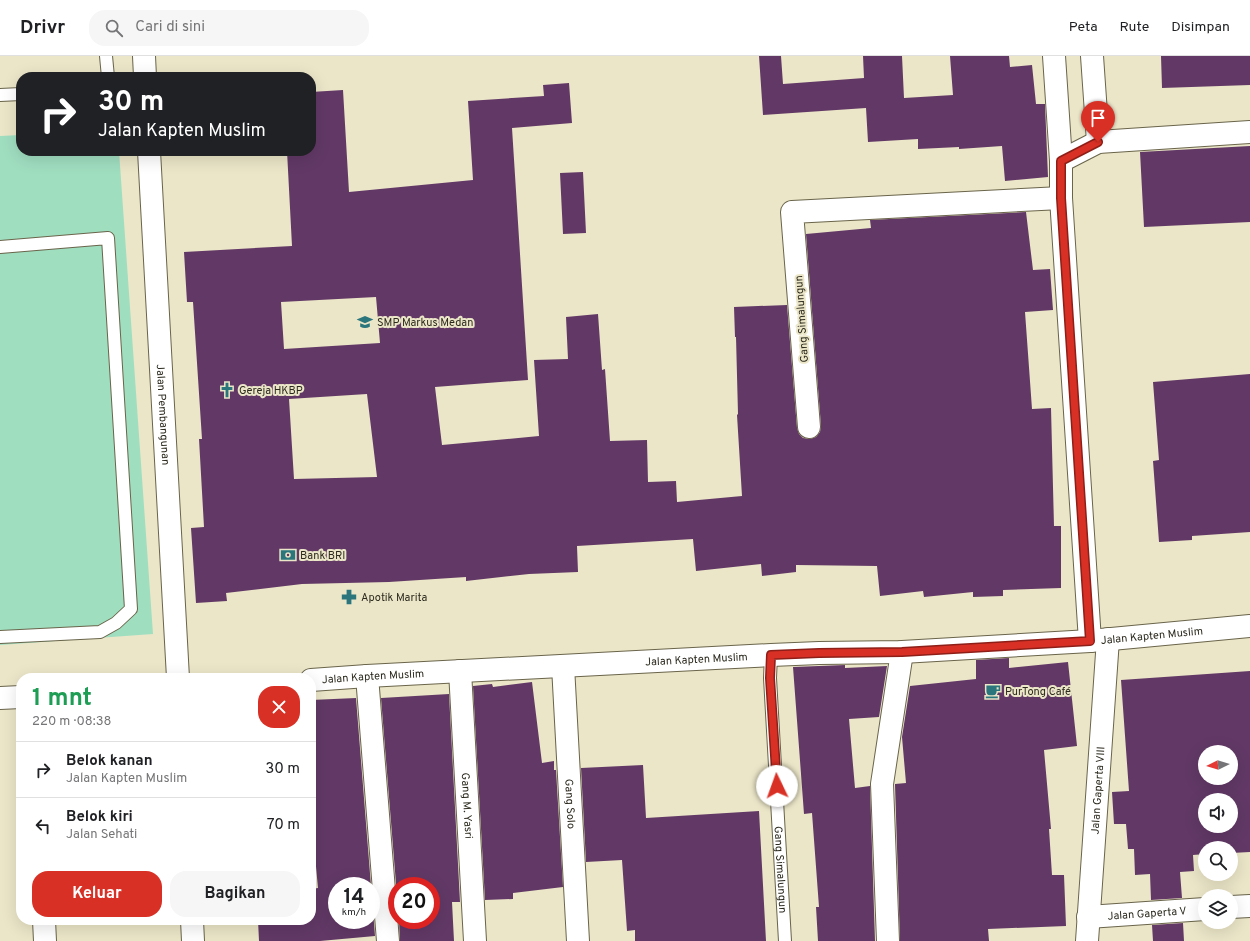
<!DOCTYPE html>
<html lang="id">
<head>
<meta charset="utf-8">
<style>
  body { margin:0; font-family:Overpass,sans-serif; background:#f6f6f6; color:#202124; height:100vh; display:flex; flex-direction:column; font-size:15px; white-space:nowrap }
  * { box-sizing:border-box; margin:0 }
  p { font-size:13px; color:#757577 }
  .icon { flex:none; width:22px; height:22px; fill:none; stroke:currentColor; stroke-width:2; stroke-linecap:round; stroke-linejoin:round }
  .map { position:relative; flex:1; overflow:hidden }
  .details { position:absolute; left:16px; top:617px; width:300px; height:252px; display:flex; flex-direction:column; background:#fff; border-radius:16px; box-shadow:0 4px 16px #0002 }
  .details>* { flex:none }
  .hud { position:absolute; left:16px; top:16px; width:300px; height:84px; border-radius:16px; box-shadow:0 4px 16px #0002; background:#202124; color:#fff; overflow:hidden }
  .needle { width:26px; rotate:265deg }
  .fabs { position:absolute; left:1198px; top:689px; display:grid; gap:8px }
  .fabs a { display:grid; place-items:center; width:40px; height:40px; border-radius:50%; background:#fff; box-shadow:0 4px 16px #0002; font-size:20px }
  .speed { position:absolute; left:328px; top:821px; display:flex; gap:8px; font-size:20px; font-weight:700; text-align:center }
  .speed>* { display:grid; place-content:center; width:52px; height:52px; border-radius:50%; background:#fff; box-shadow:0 4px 16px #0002; line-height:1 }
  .speed small { font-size:10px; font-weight:400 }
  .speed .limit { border:6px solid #d22; background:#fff; color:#111 }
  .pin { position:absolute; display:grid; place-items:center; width:34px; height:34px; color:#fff; margin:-41px -17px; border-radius:50% 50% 50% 0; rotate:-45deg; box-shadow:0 0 4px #0007 }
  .pin .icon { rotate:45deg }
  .me { position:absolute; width:44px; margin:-22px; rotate:357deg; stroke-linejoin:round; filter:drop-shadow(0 0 3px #0008) }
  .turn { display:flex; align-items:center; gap:14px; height:84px; padding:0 16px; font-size:18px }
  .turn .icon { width:52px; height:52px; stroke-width:2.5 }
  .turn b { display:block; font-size:28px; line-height:34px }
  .round { display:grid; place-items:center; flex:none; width:42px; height:42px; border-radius:16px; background:#f6f6f6 }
  .head { display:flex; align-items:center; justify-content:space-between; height:68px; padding:0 16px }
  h1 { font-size:24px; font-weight:700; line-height:30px; color:#1e9e55 }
  .primary-button { display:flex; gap:8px; margin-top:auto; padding:8px 16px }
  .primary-button a { flex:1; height:46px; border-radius:16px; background:#d93025; color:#fff; font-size:16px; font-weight:700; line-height:46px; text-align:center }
  .primary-button a+a { background:#f6f6f6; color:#202124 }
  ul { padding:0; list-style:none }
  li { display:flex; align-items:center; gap:12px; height:56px; padding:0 16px; border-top:1px solid #e0e0e0 }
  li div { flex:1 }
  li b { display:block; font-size:15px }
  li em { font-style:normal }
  header { display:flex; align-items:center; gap:24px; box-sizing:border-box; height:56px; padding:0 20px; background:#fff; border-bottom:1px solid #e0e0e0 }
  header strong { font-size:19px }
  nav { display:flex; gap:22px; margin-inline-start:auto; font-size:14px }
  .search { width:280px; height:36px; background:#f6f6f6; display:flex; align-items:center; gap:10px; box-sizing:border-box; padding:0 14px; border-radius:16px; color:#757577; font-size:15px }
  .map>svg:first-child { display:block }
  .green { fill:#a0dec0 }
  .building { fill:#623966; fill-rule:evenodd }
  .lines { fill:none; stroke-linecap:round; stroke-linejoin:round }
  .lane-casing { stroke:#69644a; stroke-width:14 }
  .street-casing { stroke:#69644a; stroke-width:24 }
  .secondary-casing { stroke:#69644a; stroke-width:24 }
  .lane { stroke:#fff; stroke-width:12 }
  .street { stroke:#fff; stroke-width:22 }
  .secondary { stroke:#fff; stroke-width:22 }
  .route-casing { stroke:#8d1f18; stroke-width:10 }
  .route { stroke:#d93025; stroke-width:7 }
  .labels { text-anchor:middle; stroke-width:4; stroke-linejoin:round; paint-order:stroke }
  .street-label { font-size:11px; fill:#2c2a1e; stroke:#ebe6c8 }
  .poi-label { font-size:11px; fill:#2c2a1e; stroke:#ebe6c8; text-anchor:start }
</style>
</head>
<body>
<header>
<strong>Drivr</strong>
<div class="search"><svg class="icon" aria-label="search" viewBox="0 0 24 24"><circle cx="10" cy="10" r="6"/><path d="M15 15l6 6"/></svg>Cari di sini</div>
<nav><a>Peta</a><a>Rute</a><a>Disimpan</a></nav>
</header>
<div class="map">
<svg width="1250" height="885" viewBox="0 0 1250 885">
  <rect width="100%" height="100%" fill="#ebe6c8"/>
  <!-- green -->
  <path class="green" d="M21 79V95H119L153 578 0 589V80Z"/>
  <!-- building -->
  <path class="building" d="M759 0H781L783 28 864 22 863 0H902L904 42 953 39 950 0H1009L1010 11 1032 9 1036 48H1045L1048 121 1005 125 1002 90 959 93V91L918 93V83L868 86 866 52 763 59Z
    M1161 0H1250V29L1162 32Z
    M569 27 572 67 512 72 528 324 435 331 442 389 539 380 534 304 568 303 566 261 598 258 602 314 605 313 610 385 647 384 648 426 676 425 677 446 742 440 737 359 738 358 736 281H735L734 251 787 249 797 372 799 378 803 382 810 383 816 381 820 376 821 370 806 178 871 172 870 164 1026 156 1033 214 1050 213 1053 254 1025 256 1032 353 1051 352 1054 470H1061V532L1003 534V540L973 541V536L924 541 923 535 880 540 877 510 796 509V516L762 520 761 508 696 515 693 483 577 490 578 516 529 518 466 525V521L389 526 302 528 226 537 227 545 196 547 191 472 204 471 199 383H202L193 246H187L184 196 292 190 287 95H311V36L343 34 349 136 473 124 468 45 544 40 543 29ZM376 241 380 287 284 293 281 246ZM367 338 377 421 294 423 289 343Z
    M1250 90V166L1144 171 1140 96Z
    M583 116 586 177 563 178 560 117Z
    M1250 318V476L1192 480V484L1159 486 1153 405 1159 404 1153 326Z
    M1009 602V612L1068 606 1077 690 1044 694 1051 773H1049L1052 819H1064L1066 870 988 873 989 885H900L895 729V728L906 727 902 681 910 630 976 623V604Z
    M845 609V612L887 610 879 661 849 663 855 732 870 730 875 885H818L816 851H819L812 757 804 758 793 611Z
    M1250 615V796L1231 797V792H1205V798L1193 799 1194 815 1180 816 1182 842 1151 844 1150 818 1135 819 1134 793H1128L1126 768H1114L1112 736 1129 735 1121 624ZM1205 696H1231V722H1205ZM1205 744H1231V770H1205Z
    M532 626 542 707 554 705V714H556L563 831 513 837V843L485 844 473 630 492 628 493 631Z
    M449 638 460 846H452L454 885H400L399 864H431V830H397V840L381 642Z
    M356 642 375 880 320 885H259L258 864H311V833L318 832 311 757V644ZM337 830H371V864H337Z
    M643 709 646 762 759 755 766 885H635V874L627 875 622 804 586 806 581 712Z
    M1183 867 1184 885H1153L1152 869Z"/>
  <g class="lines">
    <!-- lane casing -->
    <g class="lane-casing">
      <g id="lane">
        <path d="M106 0 108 21"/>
        <path d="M0 39 21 38"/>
        <path d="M0 191 108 182 131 553 116 567 100 576 0 581"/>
        <path id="s1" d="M771 599 770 622 785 885"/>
      </g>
    </g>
    <!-- street casing -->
    <g class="street-casing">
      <g id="street">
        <path d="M1054 0 1061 105V142L1090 585"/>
        <path d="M1092 0 1098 86"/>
        <path d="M1061 105 1098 86 1250 76"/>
        <path d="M809 371 792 156 1061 142"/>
        <path id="s2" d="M563 610 578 885"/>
        <path id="s3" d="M460 615 475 885"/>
        <path d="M367 620 388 885"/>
        <path d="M1231 851 1250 850"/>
        <path id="s4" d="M1088 861 1205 853"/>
        <path d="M44 864 45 885"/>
        <path d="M888 885 882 728 902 596"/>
        <path id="s5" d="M1087 885 1108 583"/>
      </g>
    </g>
    <!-- secondary casing -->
    <g class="secondary-casing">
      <g id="secondary">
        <path d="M144 0 145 21"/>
        <path id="s6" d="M149 95 178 622"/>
        <path id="s7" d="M311 624 367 620 771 599 819 597 902 596 1090 585 1250 570"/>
        <path d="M0 642 21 641"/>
        <path d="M192 864 193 885"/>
      </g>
    </g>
    <!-- lane -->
    <use href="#lane" class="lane"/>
    <!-- street -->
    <use href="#street" class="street"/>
    <!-- secondary -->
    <use href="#secondary" class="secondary"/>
  </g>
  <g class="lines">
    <!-- route casing -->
    <g class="route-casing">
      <path id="route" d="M777 730 770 622 771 599 819 597 902 596 1090 585 1061 142V105L1098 86"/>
    </g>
    <!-- route -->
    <use href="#route" class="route"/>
  </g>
  <!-- icons -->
  <defs>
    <g id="school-bare" transform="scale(1.2)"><path d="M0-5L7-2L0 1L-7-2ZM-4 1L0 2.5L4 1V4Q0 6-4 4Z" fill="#2b757c" stroke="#ebe6c8" stroke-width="2.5" paint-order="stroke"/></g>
    <g id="church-bare" transform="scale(1.2)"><path d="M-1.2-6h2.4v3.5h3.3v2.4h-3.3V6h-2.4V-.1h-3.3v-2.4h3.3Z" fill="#2b757c" stroke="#ebe6c8" stroke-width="2.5" paint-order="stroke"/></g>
    <g id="bank-bare" transform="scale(1.2)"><path d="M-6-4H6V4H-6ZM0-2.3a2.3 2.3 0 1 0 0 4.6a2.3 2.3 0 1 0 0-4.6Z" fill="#2b757c" stroke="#ebe6c8" stroke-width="2.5" paint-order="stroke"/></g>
    <g id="pharmacy-bare" transform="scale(1.2)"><path d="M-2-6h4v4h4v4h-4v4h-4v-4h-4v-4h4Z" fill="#2b757c" stroke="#ebe6c8" stroke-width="2.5" paint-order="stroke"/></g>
    <g id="cafe-bare" transform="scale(1.2)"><path d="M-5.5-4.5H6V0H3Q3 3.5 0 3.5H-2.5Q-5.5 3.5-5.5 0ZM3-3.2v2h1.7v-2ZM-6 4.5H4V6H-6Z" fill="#2b757c" stroke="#ebe6c8" stroke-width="2.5" paint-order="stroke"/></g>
  </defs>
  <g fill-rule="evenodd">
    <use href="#school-bare" x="365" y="266"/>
    <use href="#church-bare" x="227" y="334"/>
    <use href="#bank-bare" x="288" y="499"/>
    <use href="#pharmacy-bare" x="349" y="541"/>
    <use href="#cafe-bare" x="993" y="635"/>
  </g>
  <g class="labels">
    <!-- street labels -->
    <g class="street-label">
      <text transform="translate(801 263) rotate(-94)" y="4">Gang Simalungun</text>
      <text dy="4" stroke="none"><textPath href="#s6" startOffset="264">Jalan Pembangunan</textPath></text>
      <text dy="4" stroke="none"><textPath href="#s7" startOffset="842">Jalan Kapten Muslim</textPath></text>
      <text dy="4" stroke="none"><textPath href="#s7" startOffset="386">Jalan Kapten Muslim</textPath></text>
      <text dy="4" stroke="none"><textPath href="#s7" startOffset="62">Jalan Kapten Muslim</textPath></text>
      <text dy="4" stroke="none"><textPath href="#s5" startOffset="151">Jalan Gaperta VIII</textPath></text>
      <text dy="4" stroke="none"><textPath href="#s2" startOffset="138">Gang Solo</textPath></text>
      <text dy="4" stroke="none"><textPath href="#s3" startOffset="135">Gang M. Yasri</textPath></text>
      <text dy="4" stroke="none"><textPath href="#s1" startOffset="215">Gang Simalungun</textPath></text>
      <text dy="4" stroke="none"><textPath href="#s4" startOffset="59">Jalan Gaperta V</textPath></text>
    </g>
    <!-- poi labels -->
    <g class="poi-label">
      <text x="377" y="270">SMP Markus Medan</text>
      <text x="239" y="338">Gereja HKBP</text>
      <text x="300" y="503">Bank BRI</text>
      <text x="361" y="545">Apotik Marita</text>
      <text x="1005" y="639">PurTong Café</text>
    </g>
  </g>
</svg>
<div class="fabs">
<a><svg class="needle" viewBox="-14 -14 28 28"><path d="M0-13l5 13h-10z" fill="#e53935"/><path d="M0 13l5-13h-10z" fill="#757577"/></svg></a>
<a><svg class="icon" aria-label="sound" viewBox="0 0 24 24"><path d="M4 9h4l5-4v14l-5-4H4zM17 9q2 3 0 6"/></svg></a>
<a><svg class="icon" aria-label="search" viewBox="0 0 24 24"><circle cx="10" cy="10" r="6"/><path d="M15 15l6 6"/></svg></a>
<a><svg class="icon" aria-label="layers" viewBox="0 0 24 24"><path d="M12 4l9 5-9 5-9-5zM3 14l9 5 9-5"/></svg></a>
</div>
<div class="speed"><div>14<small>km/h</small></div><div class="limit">20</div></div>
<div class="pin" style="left:1098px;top:86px;background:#d93025"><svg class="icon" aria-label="arrive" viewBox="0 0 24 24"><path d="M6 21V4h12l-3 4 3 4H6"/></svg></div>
<svg class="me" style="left:777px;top:730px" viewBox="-20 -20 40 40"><circle r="19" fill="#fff"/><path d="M0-13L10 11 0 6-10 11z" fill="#d93025"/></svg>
<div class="hud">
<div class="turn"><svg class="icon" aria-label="right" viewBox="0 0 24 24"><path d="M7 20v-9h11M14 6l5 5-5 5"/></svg><div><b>30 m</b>Jalan Kapten Muslim</div></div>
</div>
<section class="details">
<div class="head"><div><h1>1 mnt</h1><p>220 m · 08:38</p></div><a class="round" style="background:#d93025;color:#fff"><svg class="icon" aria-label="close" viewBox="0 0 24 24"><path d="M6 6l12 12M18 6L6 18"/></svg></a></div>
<ul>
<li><svg class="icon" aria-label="right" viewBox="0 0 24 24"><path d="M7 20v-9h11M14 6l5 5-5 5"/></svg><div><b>Belok kanan</b><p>Jalan Kapten Muslim</p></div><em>30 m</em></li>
<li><svg class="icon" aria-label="left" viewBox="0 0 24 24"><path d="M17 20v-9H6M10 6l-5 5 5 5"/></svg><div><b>Belok kiri</b><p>Jalan Sehati</p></div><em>70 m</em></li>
</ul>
<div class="primary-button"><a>Keluar</a><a>Bagikan</a></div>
</section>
</div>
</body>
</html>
